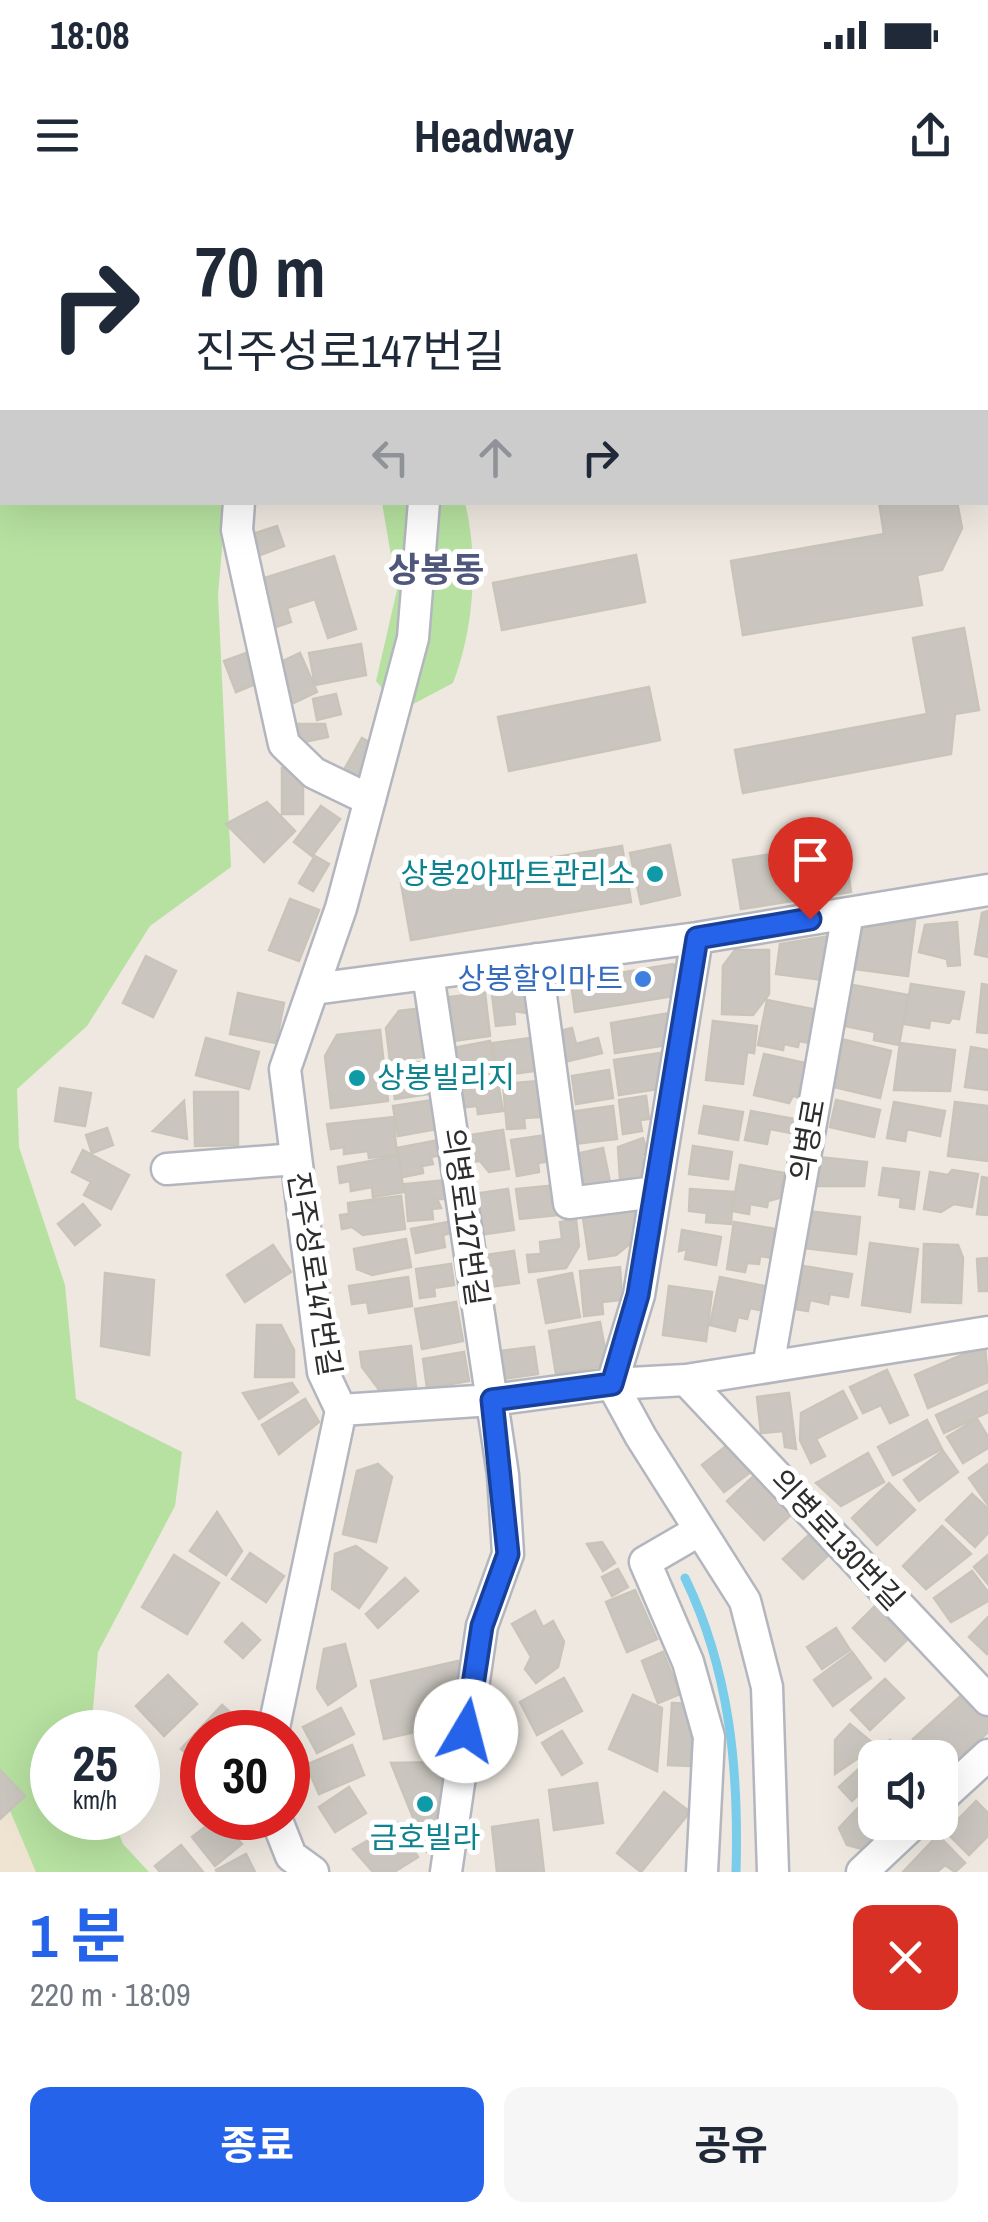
<!DOCTYPE html>
<html lang="ko">
<head>
<meta charset="utf-8">
<style>
  body { margin:0; font-family:"Archivo Narrow","Noto Sans KR",sans-serif; background:#f6f6f7; color:#1f2937; height:100vh; display:flex; flex-direction:column; font-size:38px; white-space:nowrap }
  * { box-sizing:border-box; margin:0 }
  p { font-size:32px; color:#747a83 }
  .icon { flex:none; width:55px; height:55px; fill:none; stroke:currentColor; stroke-width:2; stroke-linecap:round; stroke-linejoin:round }
  .map { position:relative; height:1672px; overflow:hidden }
  .sheet { display:flex; flex-direction:column; background:#fff; flex:1 }
  .sheet>* { flex:none }
  .guide { position:absolute; left:0px; top:0px; width:990px; height:305px; box-shadow:0 10px 40px #0002; background:#fff; color:#1f2937; overflow:hidden }
  .buttons { position:absolute; left:858px; top:1540px; display:grid; gap:20px }
  .buttons a { display:grid; place-items:center; width:100px; height:100px; border-radius:20px; background:#fff; box-shadow:0 10px 40px #0002; font-size:50px }
  .speed { position:absolute; left:30px; top:1510px; display:flex; gap:20px; font-size:50px; font-weight:700; text-align:center }
  .speed>* { display:grid; place-content:center; width:130px; height:130px; border-radius:50%; background:#fff; box-shadow:0 10px 40px #0002; line-height:1 }
  .speed small { font-size:25px; font-weight:400 }
  .speed .limit { border:15px solid #d22; background:#fff; color:#111 }
  .pin { position:absolute; display:grid; place-items:center; width:85px; height:85px; color:#fff; margin:-102px -42px; border-radius:50% 50% 50% 0; rotate:-45deg; box-shadow:0 0 10px #0007 }
  .pin .icon { rotate:45deg }
  .me { position:absolute; width:110px; margin:-55px; rotate:8deg; stroke-linejoin:round; filter:drop-shadow(0 0 8px #0008) }
  .turn { display:flex; align-items:center; gap:35px; height:210px; padding:0 30px; font-size:45px }
  .turn .icon { width:130px; height:130px; stroke-width:2.5 }
  .turn b { display:block; font-size:70px; line-height:85px }
  .lanes { display:flex; align-items:center; height:95px; padding:0 30px; background:#0003; justify-content:center; gap:50px; direction:ltr }
  .lanes .off { opacity:.35 }
  .round { display:grid; place-items:center; flex:none; width:105px; height:105px; border-radius:20px; background:#f6f6f7 }
  .summary { display:flex; align-items:center; justify-content:space-between; height:170px; padding:0 30px }
  h1 { font-size:60px; font-weight:700; line-height:75px; color:#2563eb }
  .button { display:flex; gap:20px; margin-top:auto; padding:20px 30px }
  .button a { flex:1; height:115px; border-radius:20px; background:#2563eb; color:#fff; font-size:40px; font-weight:700; line-height:115px; text-align:center }
  .button a+a { background:#f6f6f7; color:#1f2937 }
  .status { display:flex; justify-content:space-between; align-items:center; height:70px; padding:0 50px; background:#fff; direction:ltr }
  .status svg { height:28px; fill:currentColor }
  header { display:flex; justify-content:space-between; align-items:center; height:130px; padding:0 30px; background:#fff; font-size:45px; font-weight:700 }
  .map>svg:first-child { display:block }
  .education { fill:#eee4d1 }
  .green { fill:#b6e1a0 }
  .lines { fill:none; stroke-linecap:round; stroke-linejoin:round }
  .stream { stroke:#79ccea; stroke-width:9 }
  .building { fill:#cac6bf; stroke:#c9c4ba; stroke-width:2.5 }
  .minor-casing { stroke:#b4b6bf; stroke-width:35 }
  .minor { stroke:#fff; stroke-width:30 }
  .route-casing { stroke:#184099; stroke-width:25 }
  .route { stroke:#2563eb; stroke-width:18 }
  .culture-dot { fill:#0f9aa8; stroke:#fff; stroke-width:4 }
  .shop-dot { fill:#3f7fe0; stroke:#fff; stroke-width:4 }
  .labels { text-anchor:middle; stroke-width:10; stroke-linejoin:round; paint-order:stroke }
  .culture-label { font-size:30px; fill:#0d838f; stroke:#fff; text-anchor:end }
  .shop-label { font-size:30px; fill:#366cbe; stroke:#fff; text-anchor:end }
  .street-label { font-size:30px; fill:#2d2d2d; stroke:#fff }
  .quarter-label { font-size:35px; font-weight:bold; fill:#4f577c; stroke:#fff }
</style>
</head>
<body>
<div class="status"><b>18:08</b><svg viewBox="0 0 49 12"><path d="M0 12V9h3v3zM5 12V6h3v6zM10 12V3h3v9zM15 12V0h3v12zM26 1h20v11H26zM47 4h2v5h-2z"/></svg></div>
<header><svg class="icon" aria-label="menu" viewBox="0 0 24 24"><path d="M4 6h16M4 12h16M4 18h16"/></svg>Headway<svg class="icon" aria-label="share" viewBox="0 0 24 24"><path d="M12 15V3M7 8l5-5 5 5M5 13v7h14v-7"/></svg></header>
<div class="map">
<svg width="988" height="1672" viewBox="0 0 988 1672">
  <rect width="100%" height="100%" fill="#eee8e0"/>
  <!-- education -->
  <path class="education" d="M0 1578 40 1672H0Z"/>
  <!-- green -->
  <path class="green" d="M0 0 158 2H2V302L226 303 218 395 231 667 150 726 87 826 17 889 19 947 65 1085 76 1199 182 1252 175 1306 98 1452 91 1532H52V1618H113L123 1644 149 1672H36L0 1587Z
    M382 303H465C479 359 474 429 453 483L400 511 376 481 397 390Z"/>
  <g class="lines">
    <!-- stream -->
    <path class="stream" d="M685 1378C730 1471 739 1570 736 1672"/>
  </g>
  <!-- building -->
  <path class="building" d="M212 0H249L250 2H206Z
    M395 0H557V2H395Z
    M879 302H957L962 328 942 370 917 375 922 405 743 435 731 361 884 334Z
    M277 326 284 346 258 356 250 335Z
    M636 355 645 402 502 430 493 383Z
    M334 356 356 429 328 438 315 399 287 408 291 422 270 429 255 381Z
    M964 428 979 510 955 514 951 554 743 593 735 550 927 514 913 438Z
    M361 444 366 475 315 485 309 453Z
    M246 453 258 483 236 492 224 461Z
    M300 453 317 492 287 506 270 467Z
    M649 487 660 540 509 571 498 517Z
    M336 494 341 514 317 520 313 499Z
    M294 524H325L328 537 299 543Z
    M362 538 376 546 355 583 341 575Z
    M282 568H303V614H282Z
    M267 602 295 631 264 662 226 624Z
    M321 606 340 619 312 656 294 642Z
    M844 643 851 692 741 709 733 660Z
    M670 645 680 695 641 704 630 653Z
    M622 646 631 702 411 740 401 683Z
    M315 656 329 664 313 691 299 683Z
    M290 699 319 710 299 761 269 750Z
    M988 711V757L975 754 982 713Z
    M915 721 908 776 846 768 851 729Z
    M957 722 960 765 948 766 947 759 919 752 925 725Z
    M830 736 824 780 776 774 780 744Z
    M735 750H769V794L753 815 722 814 723 766Z
    M146 756 176 771 153 817 123 803Z
    M673 764 689 780 673 796 575 812 571 781Z
    M847 784 908 795 899 845 874 840 875 832 840 825Z
    M911 784 964 792 959 819 952 818 949 823 930 820 929 828 904 824Z
    M982 784 988 785V833L977 832Z
    M530 789 527 813 514 811 515 824 496 826 492 794Z
    M238 793 284 803 276 843 230 834Z
    M485 793 490 836 445 842 440 798Z
    M767 800 822 811 815 844 799 841 798 847 784 844 783 850 758 845Z
    M424 808 429 856 390 861 386 828 399 811Z
    M670 813 674 844 615 853 611 823Z
    M713 821 757 826 754 853 747 852 743 884 706 880Z
    M572 828 576 844 598 838 602 853 560 863 552 833Z
    M380 830 388 901 331 908 325 856 337 835Z
    M538 837 542 870 497 876 493 843Z
    M206 838 259 852 249 889 196 875Z
    M837 838 891 851 880 898 826 885Z
    M490 841 496 872 477 876 474 863 456 866 453 848Z
    M900 843 955 850 950 891 894 890Z
    M971 847 988 850V890L965 887Z
    M673 851 665 888 619 895 614 860Z
    M764 854 814 865 806 899 793 896 789 903 754 895Z
    M431 861 436 893 395 899 390 866Z
    M609 870 613 898 576 904 572 876Z
    M538 881 540 917 524 918 525 928 507 929 503 884Z
    M498 883 503 911 478 914 477 906 458 908 455 890Z
    M60 888 91 893 85 926 55 921Z
    M194 892H238V945L195 946Z
    M646 896 649 919 640 920 642 931 623 934 619 900Z
    M433 900 437 929 398 936 393 906Z
    M836 900 880 910 874 937 830 927Z
    M184 901 187 939 153 931Z
    M894 902 945 911 940 936 907 929 905 941 887 938Z
    M955 902 988 906V961L948 956Z
    M613 906 617 939 573 944 569 912Z
    M704 906 743 912 738 940 699 933Z
    M751 911 794 919 791 933 770 929 767 944 745 940Z
    M393 917 397 955 369 958 368 951 344 954V947L331 949 327 924Z
    M107 928 113 945 92 953 86 935Z
    M503 930 509 969 489 972 480 961 468 962 464 936Z
    M554 934 558 960 538 963 539 972 517 976 511 940Z
    M643 938 648 954 642 955 644 978 620 979 618 947Z
    M439 940 442 955 431 957 433 964 422 966 423 973 403 977 397 948Z
    M693 946 732 952 728 979 689 974Z
    M603 948 610 982 583 988 576 954Z
    M83 950 129 975 111 1009 84 995 91 982 72 972Z
    M398 956 404 992 373 997 372 987 351 991 350 981 340 983 338 967Z
    M818 957 867 962 864 986H815Z
    M740 965 784 973 779 998 768 1001 767 1007 750 1004 749 1014 732 1011Z
    M883 968 919 972 914 1009 900 1007 901 998 879 995Z
    M952 970 978 974 972 1007 954 1004 941 1012 924 1009 930 972 948 975Z
    M982 977 988 978V1015L977 1014Z
    M446 980 447 999H437L441 1008 432 1009 433 1019 408 1021 405 984Z
    M556 985 559 1015 520 1019 516 989Z
    M508 989 514 1030 479 1035 473 994Z
    M690 989 733 992 731 1024 706 1022 707 1013 689 1011Z
    M401 996 405 1029 363 1035 352 1027 342 1029 340 1015 349 1014 348 1003Z
    M83 1004 100 1025 75 1045 58 1024Z
    M637 1011 641 1035 616 1055 589 1059 583 1018Z
    M807 1011 860 1017 856 1054 803 1048Z
    M576 1020 579 1046 566 1068 529 1072 527 1055 541 1054 540 1042 562 1039 560 1022Z
    M448 1022 450 1033 443 1035 445 1047 416 1053 411 1029Z
    M734 1022 782 1030 778 1059 760 1056 759 1064 747 1063 745 1072 727 1069Z
    M682 1030 721 1037 716 1065 685 1059 687 1049 679 1051Z
    M406 1039 411 1067 372 1075 357 1069 354 1049Z
    M870 1043 918 1049 910 1112 862 1105Z
    M924 1044 958 1045 963 1058 961 1103 922 1102Z
    M273 1045 291 1072 245 1102 227 1075Z
    M514 1051 519 1083 482 1088 478 1056Z
    M988 1058V1091H979L977 1059Z
    M451 1064 454 1085 434 1088 435 1096 420 1098 416 1069Z
    M803 1066 852 1074 848 1097 830 1094 828 1104 810 1100 808 1111 795 1109Z
    M620 1067 622 1100 602 1102 603 1114 584 1116 580 1071Z
    M105 1073 154 1080 149 1155 101 1146Z
    M572 1073 580 1117 546 1123 538 1080Z
    M408 1077 412 1106 369 1113 367 1102 352 1104 349 1086Z
    M720 1077 769 1087 764 1111 750 1108 747 1119 738 1117 735 1131 710 1125Z
    M669 1086 712 1092 706 1141 663 1135Z
    M456 1102 463 1141 422 1149 415 1109Z
    M600 1122 608 1165 556 1174 549 1131Z
    M257 1125H281L294 1150V1177H255Z
    M985 1145 988 1182 928 1208 915 1175Z
    M411 1146 416 1187 380 1191 362 1167 360 1152Z
    M534 1147 538 1174 496 1180 492 1152Z
    M464 1152 469 1181 427 1188 423 1159Z
    M887 1170 908 1215 890 1223 881 1205 863 1213 850 1187Z
    M292 1183 298 1192 259 1219 243 1193Z
    M843 1191 857 1218 816 1239 825 1256 811 1263 800 1240 801 1213Z
    M988 1191V1212L944 1233 936 1215Z
    M789 1193 796 1249 785 1247 783 1231 761 1233 757 1197Z
    M305 1199 319 1222 279 1254 262 1225Z
    M977 1219 988 1237V1248L963 1263 947 1237Z
    M927 1220 942 1249 893 1275 878 1247Z
    M730 1243 752 1271 724 1292 702 1265Z
    M943 1251 958 1272 919 1301 904 1280Z
    M868 1253 884 1282 841 1306 816 1283Z
    M378 1264 392 1277 376 1342 343 1334 357 1271Z
    M988 1264V1305L969 1278Z
    M759 1271 796 1310 764 1340 727 1301Z
    M889 1283 915 1310 877 1345 852 1318Z
    M972 1294 988 1309V1333L975 1347 946 1320Z
    M217 1312 242 1351 226 1375 190 1351Z
    M942 1326 971 1354 926 1389 903 1366Z
    M812 1332 832 1352 803 1379 783 1359Z
    M602 1342 615 1363 603 1371 587 1344Z
    M356 1346 387 1368 359 1408 332 1389 335 1354Z
    M250 1353 284 1376 266 1402 232 1379Z
    M174 1355 219 1383 187 1434 142 1407Z
    M988 1355V1384L974 1367Z
    M618 1369 628 1387 612 1396 602 1377Z
    M972 1371 988 1392V1401L951 1422 934 1398Z
    M405 1378 418 1391 378 1428 366 1414Z
    M635 1390 657 1439 627 1452 606 1402Z
    M880 1401 912 1435 885 1461 853 1428Z
    M535 1411 543 1427 553 1421 564 1442 558 1467 536 1483 525 1469 531 1457 512 1424Z
    M988 1417V1453L987 1454 969 1437Z
    M242 1423 260 1440 243 1458 225 1442Z
    M836 1428 850 1450 822 1469 807 1447Z
    M345 1444 356 1486 328 1505 317 1488 324 1449Z
    M663 1452 680 1494 658 1503 642 1461Z
    M852 1452 871 1478 833 1506 814 1480Z
    M458 1461 468 1504 437 1511 441 1526 384 1539 371 1481Z
    M168 1475 197 1504 164 1536 136 1506Z
    M564 1478 582 1511 537 1535 520 1502Z
    M885 1479 904 1498 870 1530 851 1510Z
    M965 1492 988 1518V1532L943 1573 940 1558H929L913 1539Z
    M633 1495 662 1508 657 1571 609 1549Z
    M672 1503 694 1504 690 1566 668 1565Z
    M222 1505 252 1532H202V1569L181 1549Z
    M341 1508 354 1534 317 1553 303 1527Z
    M850 1524 876 1546 835 1574V1540Z
    M562 1531 582 1563 562 1575 542 1543Z
    M890 1540 902 1554 875 1558V1579L852 1601 839 1587Z
    M352 1545 364 1575 319 1594 306 1565Z
    M442 1562 444 1645 427 1652 391 1563Z
    M0 1570 25 1596 0 1619Z
    M597 1583 603 1623 554 1630 549 1590Z
    M349 1587 366 1613 335 1632 319 1607Z
    M875 1590V1622H901L874 1652 847 1645 839 1628Z
    M664 1592 690 1612 641 1672 617 1653Z
    M976 1601 988 1613V1636L969 1655 946 1632Z
    M217 1618 242 1644 215 1666 192 1637Z
    M538 1620 544 1672H497L492 1627Z
    M398 1623 418 1657 394 1672H373L353 1649Z
    M938 1635 965 1663 955 1672 945 1665 937 1672H903Z
    M181 1645 203 1672H160L155 1666Z
    M246 1654 255 1672H217L216 1670Z"/>
  <g class="lines">
    <!-- minor casing -->
    <g class="minor-casing">
      <path id="minor" d="M152 0 153 2
        M311 0 312 2
        M740 2 754 0
        M0 174 2 172
        M239 302 237 330 284 544 314 573 370 600
        M424 302 413 438 341 708 285 869 323 1172 341 1210 492 1200 612 1184 639 1095 697 738
        M536 759 569 1003 655 992
        M428 774 503 1275 508 1354 482 1426 446 1672
        M314 789 697 738 988 690
        M167 969 296 959
        M768 1167 848 713
        M686 1180 988 1500
        M700 1330 645 1362 688 1462 709 1537 702 1672
        M273 1532 341 1210
        M940 1599 988 1555
        M276 1618 291 1656 313 1672
        M773 1672 767 1487 745 1401 641 1237 612 1184 686 1180 988 1132
        M862 1672 915 1622"/>
    </g>
    <!-- minor -->
    <use href="#minor" class="minor"/>
  </g>
  <g class="lines">
    <!-- route casing -->
    <g class="route-casing">
      <path id="route" d="M466 1531 482 1426 508 1354 492 1200 612 1184 638 1095 697 738 810 719"/>
    </g>
    <!-- route -->
    <use href="#route" class="route"/>
  </g>
  <!-- markers -->
  <g class="culture-dot">
    <circle cx="655" cy="674" r="10"/>
    <circle cx="357" cy="878" r="10"/>
    <circle cx="425" cy="1604" r="10"/>
  </g>
  <circle class="shop-dot" cx="643" cy="779" r="10"/>
  <g class="labels">
    <!-- culture labels -->
    <g class="culture-label">
      <text x="635" y="684">상봉2아파트관리소</text>
      <text x="377" y="888" text-anchor="start">상봉빌리지</text>
      <text x="425" y="1648" text-anchor="middle">금호빌라</text>
    </g>
    <!-- shop labels -->
    <g class="shop-label">
      <text x="623" y="789">상봉할인마트</text>
    </g>
    <!-- street labels -->
    <g class="street-label">
      <text transform="translate(808 940) rotate(-80)" y="10">의병로</text>
      <text transform="translate(465 1017) rotate(82)" y="10">의병로127번길</text>
      <text transform="translate(314 1074) rotate(81)" y="10">진주성로147번길</text>
      <text transform="translate(837 1340) rotate(47)" y="10">의병로130번길</text>
    </g>
    <!-- quarter labels -->
    <g class="quarter-label">
      <text x="436" y="382">상봉동</text>
    </g>
  </g>
</svg>
<div class="buttons">
<a><svg class="icon" aria-label="sound" viewBox="0 0 24 24"><path d="M4 9h4l5-4v14l-5-4H4zM17 9q2 3 0 6"/></svg></a>
</div>
<div class="speed"><div>25<small>km/h</small></div><div class="limit">30</div></div>
<div class="pin" style="left:810px;top:719px;background:#d93025"><svg class="icon" aria-label="arrive" viewBox="0 0 24 24"><path d="M6 21V4h12l-3 4 3 4H6"/></svg></div>
<svg class="me" style="left:466px;top:1531px" viewBox="-20 -20 40 40"><circle r="19" fill="#fff"/><path d="M0-13L10 11 0 6-10 11z" fill="#2563eb"/></svg>
<div class="guide">
<div class="turn"><svg class="icon" aria-label="right" viewBox="0 0 24 24"><path d="M7 20v-9h11M14 6l5 5-5 5"/></svg><div><b>70 m</b>진주성로147번길</div></div>
<div class="lanes"><svg class="icon off" aria-label="left" viewBox="0 0 24 24"><path d="M17 20v-9H6M10 6l-5 5 5 5"/></svg><svg class="icon off" aria-label="ahead" viewBox="0 0 24 24"><path d="M12 20V5M6 11l6-6 6 6"/></svg><svg class="icon" aria-label="right" viewBox="0 0 24 24"><path d="M7 20v-9h11M14 6l5 5-5 5"/></svg></div>
</div>
</div>
<section class="sheet">
<div class="summary"><div><h1>1 분</h1><p>220 m · 18:09</p></div><a class="round" style="background:#d93025;color:#fff"><svg class="icon" aria-label="close" viewBox="0 0 24 24"><path d="M6 6l12 12M18 6L6 18"/></svg></a></div>
<div class="button"><a>종료</a><a>공유</a></div>
</section>
</body>
</html>
